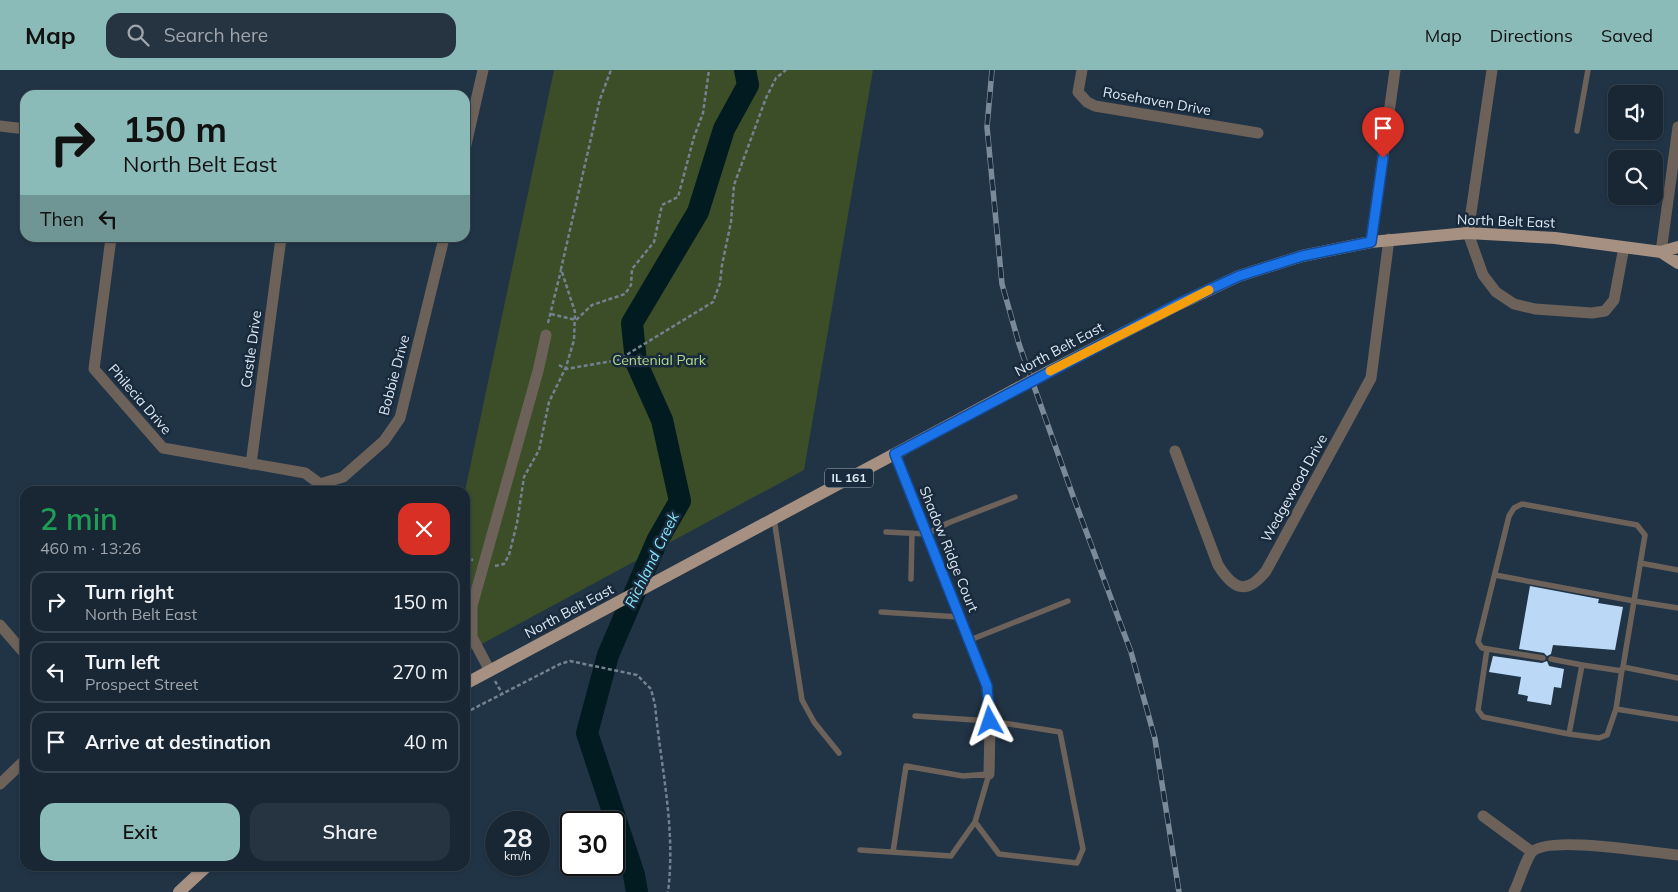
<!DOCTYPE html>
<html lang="en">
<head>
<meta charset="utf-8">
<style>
  body { margin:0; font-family:Mulish,sans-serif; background:#263340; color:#f1f3f6; height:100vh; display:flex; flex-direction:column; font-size:19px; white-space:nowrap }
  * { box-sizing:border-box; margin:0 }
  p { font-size:16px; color:#9fa5ac }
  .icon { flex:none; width:28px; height:28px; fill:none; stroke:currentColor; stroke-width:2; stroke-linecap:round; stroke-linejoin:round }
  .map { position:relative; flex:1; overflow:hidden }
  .side { position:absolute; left:20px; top:416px; width:450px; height:385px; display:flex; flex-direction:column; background:#192734; border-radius:15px; box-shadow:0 1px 4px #0004,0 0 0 1px #37444f }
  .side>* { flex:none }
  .banner { position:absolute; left:20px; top:20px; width:450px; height:152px; border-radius:15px; box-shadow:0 1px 4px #0004,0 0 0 1px #37444f; background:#8bbbb9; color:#111; overflow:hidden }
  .controls { position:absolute; left:1608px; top:15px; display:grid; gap:10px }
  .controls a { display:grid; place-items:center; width:55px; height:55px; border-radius:10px; background:#192734; box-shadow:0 1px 4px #0004,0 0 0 1px #37444f; font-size:25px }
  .speed { position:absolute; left:485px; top:741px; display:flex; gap:10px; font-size:25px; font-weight:700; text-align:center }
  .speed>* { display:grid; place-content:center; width:65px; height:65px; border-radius:50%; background:#192734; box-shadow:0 1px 4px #0004,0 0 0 1px #37444f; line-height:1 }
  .speed small { font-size:12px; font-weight:400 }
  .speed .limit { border:2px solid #111; border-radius:8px; background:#fff; color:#111 }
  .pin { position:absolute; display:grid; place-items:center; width:42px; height:42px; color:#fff; margin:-51px -21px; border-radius:50% 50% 50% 0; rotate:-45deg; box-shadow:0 0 5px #0007 }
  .pin .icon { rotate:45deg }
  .me { position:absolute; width:55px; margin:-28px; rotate:355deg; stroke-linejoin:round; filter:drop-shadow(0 0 4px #0008) }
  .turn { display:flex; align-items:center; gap:18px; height:105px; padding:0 20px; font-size:22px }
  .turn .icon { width:65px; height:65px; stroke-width:2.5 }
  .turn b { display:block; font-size:35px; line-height:42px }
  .then { display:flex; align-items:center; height:48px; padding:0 20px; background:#0003; gap:10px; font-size:19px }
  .round { display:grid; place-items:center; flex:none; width:52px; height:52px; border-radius:15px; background:#263340 }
  .summary { display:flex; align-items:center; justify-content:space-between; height:85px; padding:0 20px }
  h1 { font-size:30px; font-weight:600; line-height:38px; color:#1e9e55 }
  .action { display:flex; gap:10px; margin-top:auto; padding:10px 20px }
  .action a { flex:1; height:58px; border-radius:15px; background:#8bbbb9; color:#111; font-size:20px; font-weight:600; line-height:58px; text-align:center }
  .action a+a { background:#263340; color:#f1f3f6 }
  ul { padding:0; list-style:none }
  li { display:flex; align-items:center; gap:15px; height:62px; margin:0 10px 8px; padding:0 10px; border:2px solid #37444f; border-radius:15px }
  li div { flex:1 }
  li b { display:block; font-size:19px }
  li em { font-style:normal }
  header { display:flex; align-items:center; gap:30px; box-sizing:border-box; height:70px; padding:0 25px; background:#8bbbb9; color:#111 }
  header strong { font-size:24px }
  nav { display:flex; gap:28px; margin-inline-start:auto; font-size:18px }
  .search { width:350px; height:45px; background:#263340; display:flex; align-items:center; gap:12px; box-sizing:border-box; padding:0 18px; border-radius:15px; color:#9fa5ac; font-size:19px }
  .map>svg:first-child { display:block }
  .green { fill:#3c4e27 }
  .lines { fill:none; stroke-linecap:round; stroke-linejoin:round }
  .river { stroke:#011b20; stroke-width:22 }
  .building { fill:#bbd9f6 }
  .path { stroke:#728291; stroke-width:2.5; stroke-dasharray:4 2.5; stroke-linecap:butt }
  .service { stroke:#6d625a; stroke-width:5.5 }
  .minor { stroke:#6d625a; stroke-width:11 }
  .primary { stroke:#a69081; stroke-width:12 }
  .rail-casing { stroke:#7a8a98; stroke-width:5.5 }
  .rail { stroke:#182a3b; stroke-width:4; stroke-dasharray:11; stroke-linecap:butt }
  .primary-bridge { stroke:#a69081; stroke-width:12 }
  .route-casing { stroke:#114b97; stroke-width:12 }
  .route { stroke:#1a73e8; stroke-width:9 }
  .slow { stroke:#f59e0b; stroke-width:9 }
  .labels { text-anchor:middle; stroke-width:5; stroke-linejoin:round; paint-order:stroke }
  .shield { fill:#182a3b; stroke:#a2b0bc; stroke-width:1 }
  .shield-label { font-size:12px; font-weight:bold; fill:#dde9f4 }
  .street-label { font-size:14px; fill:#dde9f4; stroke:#182a3b }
  .park-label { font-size:14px; fill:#b5dc8a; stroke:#182a3b }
  .water-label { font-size:15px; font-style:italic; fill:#89e6fb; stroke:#182a3b }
</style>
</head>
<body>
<header>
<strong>Map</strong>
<div class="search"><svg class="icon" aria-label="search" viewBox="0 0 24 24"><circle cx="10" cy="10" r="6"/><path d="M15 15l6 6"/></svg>Search here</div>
<nav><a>Map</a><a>Directions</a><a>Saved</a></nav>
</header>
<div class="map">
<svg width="1678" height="822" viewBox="0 0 1678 822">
  <rect width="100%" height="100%" fill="#213446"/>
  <!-- green -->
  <path class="green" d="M554 0H873L804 400 465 583V421Z"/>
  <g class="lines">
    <!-- river -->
    <path class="river" d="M637 822 634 805 587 663 608 585 657 471 680 431 662 350 636 292 632 253 698 142 724 59 748 15 745 0"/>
  </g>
  <!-- building -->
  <path class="building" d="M1530 516 1599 529 1598 533 1623 537 1615 580 1553 575 1551 584 1547 586 1544 583 1519 579Z
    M1493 586 1542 593 1547 591 1549 596 1564 599 1561 618 1554 617 1551 635 1527 631 1528 626 1518 624 1521 607 1489 602Z"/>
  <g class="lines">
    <!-- path -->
    <path class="path" d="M551 244 576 250 592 235 625 224 631 215 632 199 654 172 662 135 678 127 694 67 703 43 709 0
      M548 253 561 200
      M559 295 566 299 618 290 713 232 720 213 722 195 731 152 734 115 766 28 776 8 786 0
      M465 488 473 490
      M495 496 504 494 509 485 517 453 524 407 539 380 549 332 566 297 574 270 575 242 561 199 600 29 611 0
      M495 611 503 625
      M465 643 560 594 570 591 637 605 651 619 655 635C661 698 676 759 668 822"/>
    <!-- service -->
    <path class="service" d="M1577 61 1588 0
      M774 449 802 630 814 652 839 683
      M886 462 927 464 948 453 1015 427
      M1640 493 1678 500
      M1495 505 1634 531 1645 465 1637 455 1522 434 1514 438 1509 446 1478 572 1482 578 1543 588
      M911 509 912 463
      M1678 538 1634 531 1623 597 1678 608
      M881 542 959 547
      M970 570 1068 531
      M1487 579 1478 640 1483 647 1569 664
      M1551 589 1582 595
      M1622 599 1616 639 1678 649
      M1616 639 1607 665 1599 668 1569 664 1582 595 1622 601
      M915 646 990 651 1060 662 1083 779 1077 793 999 784 975 752
      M860 780 951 786 975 752 989 704 963 706 906 696 893 782"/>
    <!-- minor -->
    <path class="minor" d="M1082 0 1078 22 1087 32 1095 36 1258 63
      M1492 0 1468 163 1483 205 1496 222 1514 234 1535 239 1592 243 1605 241 1614 230 1624 177
      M0 56 25 59
      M465 79 483 0
      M111 168 94 299 163 378 305 403 320 414
      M1371 172 1395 0
      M1661 182 1678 57
      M1175 381 1218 495C1233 519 1246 526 1266 501L1371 308 1389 169
      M895 384 987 616 990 657 989 704
      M251 394 281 168
      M320 414 343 407 384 371 400 348 444 168
      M0 555 25 584
      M490 601 472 567V536L538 301 546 265
      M0 714 25 690
      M1483 746 1532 782
      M1514 822C1520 810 1524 794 1531 783 1545 764 1652 783 1678 785"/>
    <!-- primary -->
    <path class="primary" d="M1661 182 1678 177
      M1048 302 1179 234 1239 206 1302 186 1371 172 1468 163 1555 168 1661 182 1678 193
      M465 614 1014 320
      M179 822 207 796"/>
    <!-- rail casing -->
    <g class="rail-casing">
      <path id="rail" d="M992 0 987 57 1002 214 1019 274 1073 426 1131 582 1155 669 1179 822"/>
    </g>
    <!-- rail -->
    <use href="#rail" class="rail"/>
    <!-- primary-bridge -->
    <path class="primary-bridge" d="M1014 320 1048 302"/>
  </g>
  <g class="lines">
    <!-- route casing -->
    <g class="route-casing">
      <path id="route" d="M990 651 987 616 895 384 1178 234 1239 206 1302 186 1371 172 1383 88"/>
    </g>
    <!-- route -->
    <use href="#route" class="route"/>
    <!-- slow -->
    <path class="slow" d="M1050 301 1209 220"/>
  </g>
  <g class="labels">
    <!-- shield labels -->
    <rect class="shield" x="825" y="398.5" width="48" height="19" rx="4"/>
    <g class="shield-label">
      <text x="849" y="412">IL 161</text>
    </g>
    <!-- street labels -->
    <g class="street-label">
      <text transform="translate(1157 31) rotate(10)" y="5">Rosehaven Drive</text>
      <text transform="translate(1506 151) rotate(2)" y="5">North Belt East</text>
      <text transform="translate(251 279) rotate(-82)" y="5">Castle Drive</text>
      <text transform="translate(1059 279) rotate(-28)" y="5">North Belt East</text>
      <text transform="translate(394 305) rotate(-75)" y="5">Bobbie Drive</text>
      <text transform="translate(140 329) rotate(49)" y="5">Philecia Drive</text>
      <text transform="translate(1294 418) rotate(-61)" y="5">Wedgewood Drive</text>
      <text transform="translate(949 479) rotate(68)" y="5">Shadow Ridge Court</text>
      <text transform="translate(569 541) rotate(-28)" y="5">North Belt East</text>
    </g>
    <!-- park labels -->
    <g class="park-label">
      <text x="659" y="295">Centenial Park</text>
    </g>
    <!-- water labels -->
    <g class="water-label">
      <text transform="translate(652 490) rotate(-64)" y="5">Richland Creek</text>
    </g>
  </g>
</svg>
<div class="controls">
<a><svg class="icon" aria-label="sound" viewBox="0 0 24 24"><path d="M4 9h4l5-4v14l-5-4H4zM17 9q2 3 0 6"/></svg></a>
<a><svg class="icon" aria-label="search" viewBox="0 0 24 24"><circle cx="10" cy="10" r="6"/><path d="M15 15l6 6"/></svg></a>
</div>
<div class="speed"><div>28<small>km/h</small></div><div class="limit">30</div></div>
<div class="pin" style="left:1383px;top:88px;background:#d93025"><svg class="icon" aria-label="arrive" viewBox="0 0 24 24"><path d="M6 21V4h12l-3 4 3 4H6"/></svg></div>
<svg class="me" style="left:990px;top:651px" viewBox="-20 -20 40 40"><path d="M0-17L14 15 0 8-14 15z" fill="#1a73e8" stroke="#fff" stroke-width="4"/></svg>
<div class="banner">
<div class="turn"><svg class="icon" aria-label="right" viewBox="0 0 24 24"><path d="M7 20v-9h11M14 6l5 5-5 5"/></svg><div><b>150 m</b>North Belt East</div></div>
<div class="then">Then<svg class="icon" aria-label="left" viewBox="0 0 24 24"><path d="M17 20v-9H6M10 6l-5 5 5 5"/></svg></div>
</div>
<section class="side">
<div class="summary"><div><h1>2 min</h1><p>460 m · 13:26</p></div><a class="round" style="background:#d93025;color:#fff"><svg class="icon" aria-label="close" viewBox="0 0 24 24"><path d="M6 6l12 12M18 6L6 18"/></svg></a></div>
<ul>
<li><svg class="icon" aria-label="right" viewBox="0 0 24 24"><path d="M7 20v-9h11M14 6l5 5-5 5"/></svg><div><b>Turn right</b><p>North Belt East</p></div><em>150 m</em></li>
<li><svg class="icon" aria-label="left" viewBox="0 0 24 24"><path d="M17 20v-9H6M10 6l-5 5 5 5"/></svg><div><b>Turn left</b><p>Prospect Street</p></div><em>270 m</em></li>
<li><svg class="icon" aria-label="arrive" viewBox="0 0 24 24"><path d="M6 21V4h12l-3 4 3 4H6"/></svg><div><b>Arrive at destination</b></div><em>40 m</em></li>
</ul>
<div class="action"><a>Exit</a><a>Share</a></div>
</section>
</div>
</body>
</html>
